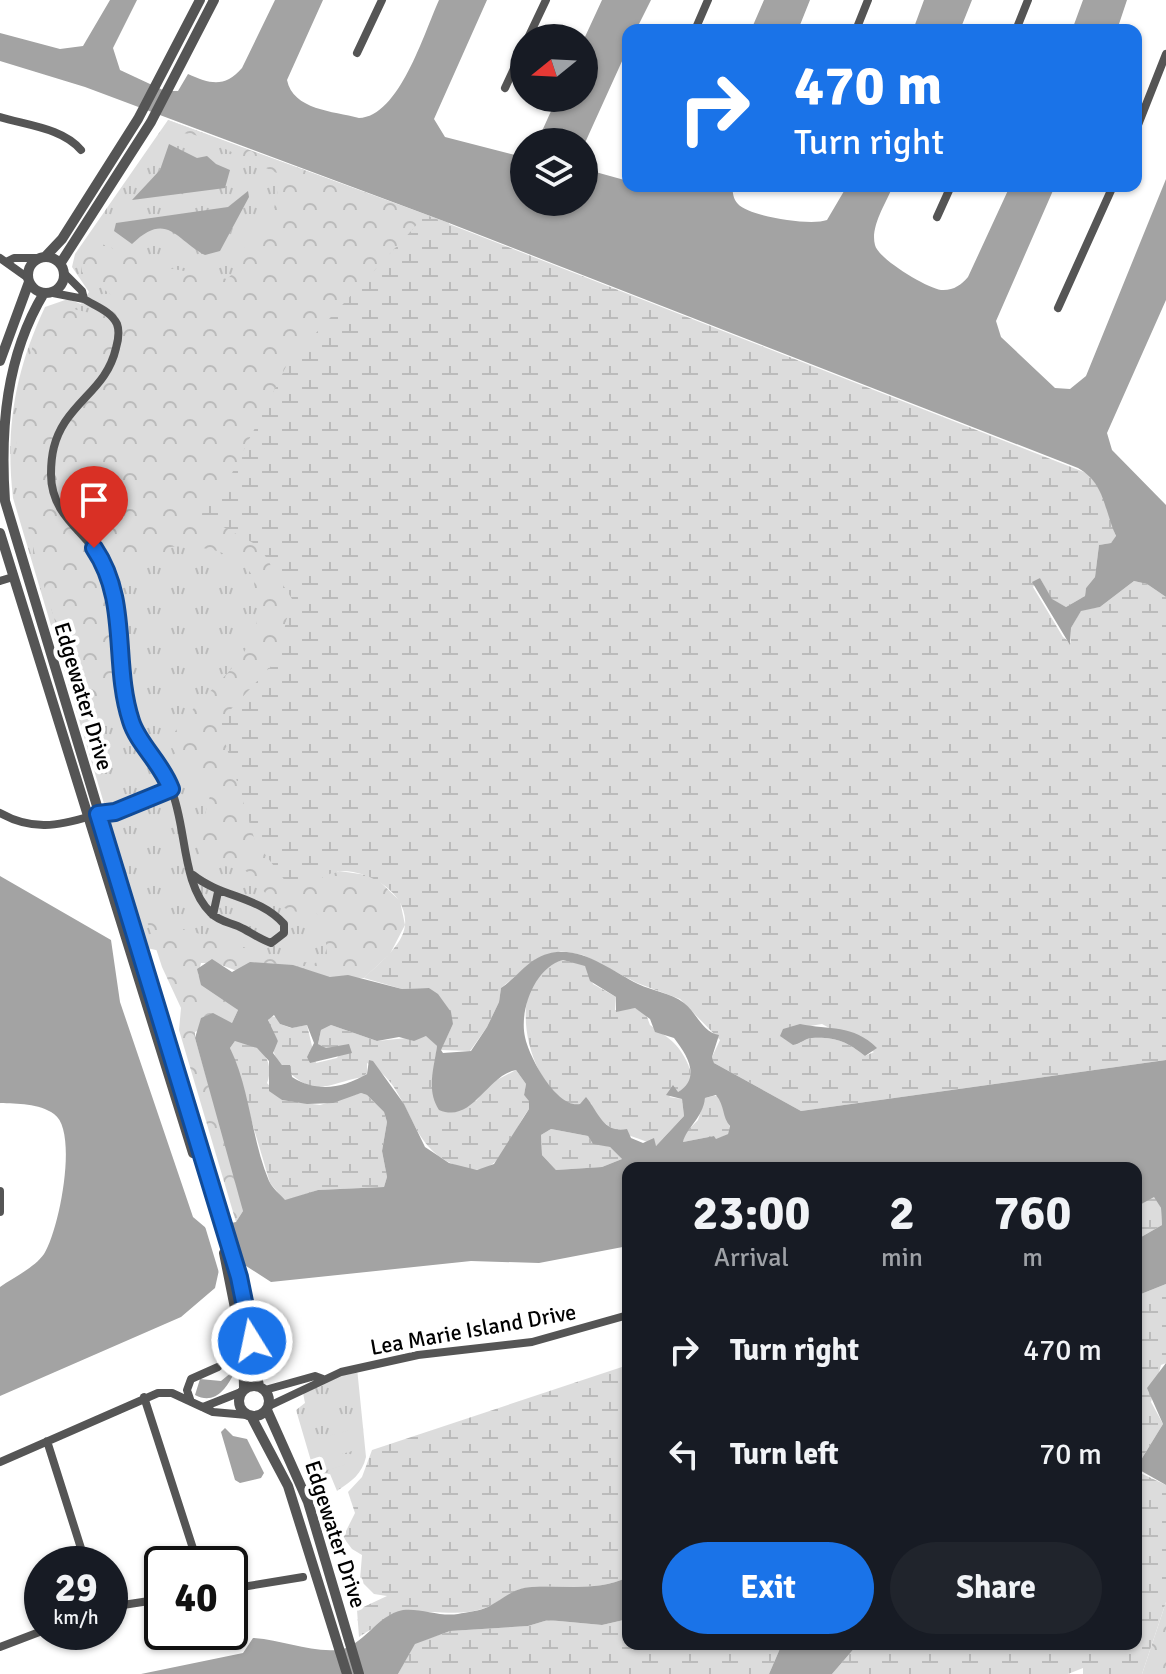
<!DOCTYPE html>
<html lang="en">
<head>
<meta charset="utf-8">
<style>
  body { margin:0; font-family:Signika,sans-serif; background:#20242c; color:#f1f3f6; height:100vh; display:flex; flex-direction:column; font-size:30px; white-space:nowrap }
  * { box-sizing:border-box; margin:0 }
  p { font-size:26px; color:#9ea1a6 }
  .icon { flex:none; width:44px; height:44px; fill:none; stroke:currentColor; stroke-width:2; stroke-linecap:round; stroke-linejoin:round }
  .map { position:relative; flex:1; overflow:hidden }
  .sheet { position:absolute; left:622px; top:1162px; width:520px; height:488px; display:flex; flex-direction:column; background:#171b24; border-radius:16px; box-shadow:0 2px 6px #0004 }
  .sheet>* { flex:none }
  .hud { position:absolute; left:622px; top:24px; width:520px; height:168px; border-radius:16px; box-shadow:0 2px 6px #0004; background:#1a73e8; color:#fff; overflow:hidden }
  .needle { width:52px; rotate:252deg }
  .controls { position:absolute; left:510px; top:24px; display:grid; gap:16px }
  .controls a { display:grid; place-items:center; width:88px; height:88px; border-radius:50%; background:#171b24; box-shadow:0 2px 6px #0004; font-size:40px }
  .speed { position:absolute; left:24px; top:1546px; display:flex; gap:16px; font-size:40px; font-weight:700; text-align:center }
  .speed>* { display:grid; place-content:center; width:104px; height:104px; border-radius:50%; background:#171b24; box-shadow:0 2px 6px #0004; line-height:1 }
  .speed small { font-size:20px; font-weight:400 }
  .speed .limit { border:4px solid #111; border-radius:12px; background:#fff; color:#111 }
  .pin { position:absolute; display:grid; place-items:center; width:68px; height:68px; color:#fff; margin:-82px -34px; border-radius:50% 50% 50% 0; rotate:-45deg; box-shadow:0 0 8px #0007 }
  .pin .icon { rotate:45deg }
  .me { position:absolute; width:88px; margin:-44px; rotate:350deg; stroke-linejoin:round; filter:drop-shadow(0 0 6px #0008) }
  .turn { display:flex; align-items:center; gap:28px; height:168px; padding:0 40px; font-size:36px }
  .turn .icon { width:104px; height:104px; stroke-width:2.5 }
  .turn b { display:block; font-size:56px; line-height:68px }
  .eta { display:flex; justify-content:space-evenly; align-items:center; height:136px; text-align:center }
  .eta b { font-size:48px; font-weight:700; line-height:56px }
  .cta { display:flex; gap:16px; margin-top:auto; padding:16px 40px }
  .cta a { flex:1; height:92px; border-radius:48px; background:#1a73e8; color:#fff; font-size:32px; font-weight:700; line-height:92px; text-align:center }
  .cta a+a { background:#20242c; color:#f1f3f6 }
  ul { padding:0; list-style:none }
  li { display:flex; align-items:center; gap:24px; height:104px; padding:0 40px }
  li div { flex:1 }
  li b { display:block; font-size:30px }
  li em { font-style:normal }
  .map>svg:first-child { display:block }
  .grass { fill:url(#grass-tufts) }
  .forest { fill:url(#forest-crowns) }
  .wetland { fill:url(#wetland-marsh); fill-rule:evenodd }
  .pitch { fill:#dcdcdc }
  .water { fill:#a3a3a3; fill-rule:evenodd }
  .pier { fill:#fff }
  .lines { fill:none; stroke-linecap:round; stroke-linejoin:round }
  .minor { stroke:#555; stroke-width:8 }
  .tertiary { stroke:#555; stroke-width:10 }
  .route-casing { stroke:#114b97; stroke-width:20 }
  .route { stroke:#1a73e8; stroke-width:14 }
  .labels { text-anchor:middle; stroke-width:8; stroke-linejoin:round; paint-order:stroke }
  .street-label { font-size:22px; fill:#000; stroke:#fff }
</style>
</head>
<body>
<div class="map">
<svg width="1166" height="1674" viewBox="0 0 1166 1674">
  <defs>
    <pattern id="grass-tufts" width="24" height="20" patternUnits="userSpaceOnUse" patternTransform="scale(2)"><rect width="24" height="20" fill="#dcdcdc"/><path d="M3 7l-1-3M5 7V3M7 7l1-3M15 17l-1-3M17 17v-4M19 17l1-3" fill="none" stroke="#bbb"/></pattern>
    <pattern id="forest-crowns" width="20" height="18" patternUnits="userSpaceOnUse" patternTransform="scale(2)"><rect width="20" height="18" fill="#dcdcdc"/><path d="M2 6a3 3 0 1 1 6 0M12 15a3 3 0 1 1 6 0" fill="none" stroke="#bbb"/></pattern>
    <pattern id="wetland-marsh" width="20" height="14" patternUnits="userSpaceOnUse" patternTransform="scale(2)"><rect width="20" height="14" fill="#dcdcdc"/><path d="M1 5h8M5 5V1M11 12h8M15 12V8" fill="none" stroke="#bbb"/></pattern>
  </defs>
  <rect width="100%" height="100%" fill="#fff"/>
  <!-- grass -->
  <path class="grass" d="M168 120 449 223 331 909 329 989 147 948 13 498C5 428 15 371 45 307L68 299 81 304 89 292 72 267 75 254Z
    M357 1368 366 1457C362 1474 352 1481 337 1491L330 1474 316 1478 296 1410 305 1403 303 1393Z"/>
  <!-- forest -->
  <path class="forest" d="M168 120 426 215 288 363 231 475 201 514 259 546 292 599 276 661 251 684 307 887 339 871 374 876 400 901 405 925 390 954 364 978 330 977 293 965 250 962 237 971 216 963H201L198 975 238 1010 232 1023 222 1020 195 1032V1038L242 1201 243 1211 236 1222 179 1030 181 1008 162 967 146 918 270 955 314 964 327 954 324 922 316 913C275 914 270 896 244 869L204 863 197 844 211 792C197 773 179 763 169 742 190 701 240 674 255 630 259 619 257 605 255 593 254 584 255 578 249 571 231 549 197 545 170 547L160 557 97 562V573L111 585 127 684 111 697 85 698 74 681C49 598 14 512 17 424 18 408 23 391 26 375 31 348 37 322 60 306L99 315 111 295 82 272C79 258 81 247 95 241L152 265 227 279 241 266V249C270 234 278 205 279 174L195 135 165 130Z
    M1166 1602V1674H1142Z"/>
  <!-- wetland -->
  <path class="wetland" d="M426 215 1089 474 1103 494 1116 537 1111 543 1099 545 1095 577 1086 588 1085 596 1066 607 1052 600 1040 578 1033 587 1063 637 1071 643V628L1081 610 1100 607 1134 581 1147 584 1166 597V1060L801 1111 714 1063 712 1057 720 1040 680 999 637 983 583 955 561 951 536 959 501 988 499 1002 487 1027 470 1051 440 1050 453 1024 429 988 402 989 364 978C378 964 403 946 405 925 408 893 369 870 341 871 325 872 315 887 289 886L255 841 219 722 276 661 292 599 259 546 201 515 231 475 288 363ZM822 1024 874 1052 865 1056C846 1041 835 1037 812 1038 805 1038 801 1044 794 1045L789 1040 810 1026Z
    M563 960 585 965 593 984 616 997 615 1010 635 1008 646 1014 650 1025C668 1038 676 1041 686 1060 697 1082 689 1086 669 1097L682 1099 684 1116 656 1146C637 1135 597 1132 591 1103 586 1103 576 1106 572 1105 525 1085 501 974 563 960Z
    M269 1016 277 1017 280 1024 291 1028 307 1025 316 1063 337 1058 345 1046 326 1049 318 1044 321 1030 331 1025 377 1041 427 1036 437 1046 432 1083 476 1101 491 1083 516 1070 526 1084 524 1095 530 1101 529 1109C516 1125 509 1154 491 1165 482 1172 470 1170 461 1167 404 1150 414 1086 367 1063V1073L363 1077C330 1082 316 1100 287 1070 280 1062 275 1059 273 1049L278 1041 268 1024Z
    M235 1041C259 1041 276 1061 267 1083L282 1100 320 1105 361 1093 367 1095 384 1112 387 1122 382 1151 387 1177 384 1187 318 1190 285 1201 270 1183 230 1048Z
    M713 1096H718C723 1108 733 1120 728 1134L716 1140 714 1136 683 1142 684 1134 698 1120 705 1098Z
    M551 1129 588 1136 592 1142 610 1147 622 1159 602 1167 556 1170 542 1155 541 1135Z
    M1154 1196 1161 1208 1162 1225 1136 1240V1207Z
    M1166 1284V1363L1161 1365 1151 1402 1163 1424 1136 1468V1296Z
    M628 1365V1577C596 1592 565 1585 532 1587 511 1588 500 1604 482 1609 463 1615 447 1612 428 1612 407 1612 376 1625 359 1637L357 1610 387 1596 374 1594 360 1580 362 1555 352 1549 343 1537 355 1513 348 1492 362 1477 372 1450Z
    M1136 1471 1166 1485V1602L1142 1674H1083V1668L1068 1674H832L858 1644H1136Z
    M628 1619V1644H782L769 1674H398L415 1643 450 1631 528 1626 548 1620 602 1625Z"/>
  <!-- pitch -->
  <path class="pitch" d="M353 1429 359 1449 342 1454 345 1465 327 1470 324 1460 318 1461 312 1441Z"/>
  <!-- water -->
  <path class="water" d="M110 0H137L113 48 120 70 165 91H178L188 74C210 84 225 88 242 68L275 0H323L287 80C293 110 333 111 359 118 399 117 424 33 439 0H487L434 119 445 137 515 155 524 153V202H584V155L592 171 628 181V186L662 190 677 186H732C733 193 733 199 738 204 750 217 811 226 827 220L847 186H893C886 203 870 227 875 245 878 259 927 288 941 290 953 291 961 285 968 277L1010 186H1055L996 321 1001 337 1055 388 1070 389 1086 376 1166 179V300L1107 433 1112 450 1166 505V597L1147 584 1134 581 1100 607 1081 611 1071 628 1070 645 1032 582 1040 578 1052 599 1066 607 1085 596 1086 588 1095 577 1099 545 1111 543 1116 536C1104 510 1105 483 1078 468L449 223 85 87 0 61V33L60 49 83 46Z
    M602 0H651L636 30H628V48L584 145V142H537L557 98H584V39Z
    M764 0H810L798 30H751Z
    M924 0H972L960 30H913Z
    M1083 0H1127L1117 30H1072Z
    M169 144 197 158 207 156 216 164 230 170 225 188 132 200 160 170Z
    M248 191 249 197 220 251 205 255C176 240 167 210 132 244L114 231 116 223 228 207Z
    M0 876 111 940 120 1002 193 1217 206 1228 236 1222 243 1211 195 1038 201 1018 213 1013 232 1023 238 1010 201 985 197 969 212 959 232 972 250 962 293 965 330 977 348 975 402 989 429 988 438 994 451 1012 453 1024 441 1050 443 1053 471 1051 487 1027 499 1002 501 988C513 980 522 968 534 960 571 937 606 968 638 984 653 991 671 993 684 1003 697 1013 702 1032 719 1035L712 1057 714 1063 801 1111 1166 1060V1284L1136 1296V1240L1162 1225 1161 1208 1154 1197 1136 1207V1168H628V1246L539 1263 471 1261 271 1282 243 1264 219 1270 215 1288 181 1317 0 1396V1287C14 1277 34 1268 44 1254 59 1231 79 1131 54 1114 39 1103 17 1104 0 1103ZM563 960 585 966 590 981 616 997V1012L635 1008 650 1019 655 1032 674 1038C688 1056 701 1078 678 1092L673 1085 666 1095 682 1099 684 1116 656 1146 654 1138 643 1143 631 1138 627 1129C603 1134 598 1111 586 1097L580 1104C557 1109 529 1057 525 1037 519 1010 535 967 563 960ZM274 1015 280 1024 292 1028 307 1025 314 1043 307 1057 310 1063 352 1053 349 1044 326 1048 318 1044 321 1030 331 1025 377 1041 399 1037 414 1041 426 1036 437 1046C434 1068 426 1090 439 1110 473 1124 486 1076 516 1070L526 1084 524 1095 529 1101V1109L494 1164 477 1170 449 1163 425 1147 404 1104 373 1061 369 1060 367 1074C343 1088 317 1093 292 1077L290 1065H282L273 1053 278 1041 268 1020ZM235 1041 257 1048 269 1061V1091L282 1100 307 1104 333 1103 361 1093 367 1095 384 1112 387 1122 382 1151 387 1177 384 1187 318 1190 285 1200C280 1194 272 1188 269 1181 251 1138 250 1089 230 1048ZM716 1095C725 1106 722 1117 730 1126L728 1134 716 1139 714 1136 683 1142C686 1128 703 1118 705 1098ZM551 1129 588 1136 593 1144 610 1147 622 1159 602 1167 556 1170 542 1155 541 1135Z
    M800 1024C829 1030 853 1024 877 1048L865 1056C846 1041 835 1037 812 1038 805 1038 801 1044 793 1045L780 1036 783 1029Z
    M1166 1363V1485L1136 1468 1163 1424 1147 1388Z
    M232 1372 234 1373C226 1390 214 1405 195 1395L200 1379 221 1381Z
    M225 1428 233 1436 247 1439 264 1473 261 1478 240 1483 235 1480 221 1432Z
    M628 1577V1619L602 1625 548 1620 528 1626 450 1631 415 1644 398 1674H141L243 1653 253 1638C282 1640 308 1652 337 1650 363 1648 376 1615 403 1610 421 1608 440 1617 458 1614 467 1612 480 1611 488 1607 503 1599 513 1588 532 1587 565 1585 596 1592 628 1577Z
    M782 1644H858L832 1674H769Z"/>
  <!-- pier -->
  <path class="pier" d="M230 1219 246 1274 248 1275 246 1274 244 1270 241 1268H234L220 1276 204 1223Z"/>
  <g class="lines">
    <!-- minor -->
    <path class="minor" d="M695 30 708 0
      M856 30 868 0
      M1016 30 1028 0
      M528 38 546 0
      M357 53 382 0
      M505 88 524 47
      M0 117C26 125 63 128 81 150
      M1136 130 1166 54
      M937 217 951 186
      M0 258 28 278
      M8 261 14 258H39
      M53 293 84 299 82 291 65 274
      M84 299C95 306 111 311 117 324 120 332 118 341 116 348 108 383 83 395 65 422 54 439 51 455 51 474 51 518 88 532 106 566 131 613 114 672 131 722 139 745 162 763 171 789L122 810H111
      M1058 308 1113 186
      M0 581 13 577
      M171 789C187 826 181 884 211 913 221 923 232 922 244 929 253 934 260 939 271 943L284 933V924C259 896 222 898 193 875
      M0 813C32 831 58 826 91 816
      M213 915 218 892
      M0 1191V1212
      M265 1390 315 1376 323 1379
      M144 1397 198 1564
      M191 1402 187 1390 191 1379 218 1367
      M269 1406 341 1372 418 1355 532 1342 628 1315
      M203 1407 241 1392
      M47 1441 86 1564
      M0 1462 158 1393H172L213 1412 247 1415
      M230 1589 303 1577
      M110 1607 162 1599
      M0 1647 42 1631"/>
    <!-- tertiary -->
    <path class="tertiary" d="M28 275a18 18 0 1 1 36 0a18 18 0 1 1-36 0Z
      M45 257 62 239 138 119 200 0
      M60 264 151 122 214 0
      M44 293C6 356 0 429 5 501L239 1277 259 1386
      M0 361 29 282
      M0 533 193 1153
      M224 1253 243 1348 244 1388
      M239 1401a15 15 0 1 1 30 0a15 15 0 1 1-30 0Z
      M267 1410 308 1502 359 1674
      M251 1416 288 1486 347 1674"/>
  </g>
  <g class="lines">
    <!-- route casing -->
    <g class="route-casing">
      <path id="route" d="M94 548C130 601 112 663 131 721 138 744 161 762 171 789L115 812 98 814 239 1277 252 1341"/>
    </g>
    <!-- route -->
    <use href="#route" class="route"/>
  </g>
  <g class="labels">
    <!-- street labels -->
    <g class="street-label">
      <text transform="translate(84 696) rotate(73)" y="8">Edgewater Drive</text>
      <text transform="translate(473 1329) rotate(-10)" y="8">Lea Marie Island Drive</text>
      <text transform="translate(336 1534) rotate(72)" y="8">Edgewater Drive</text>
    </g>
  </g>
</svg>
<div class="controls">
<a><svg class="needle" viewBox="-14 -14 28 28"><path d="M0-13l5 13h-10z" fill="#e53935"/><path d="M0 13l5-13h-10z" fill="#9ea1a6"/></svg></a>
<a><svg class="icon" aria-label="layers" viewBox="0 0 24 24"><path d="M12 4l9 5-9 5-9-5zM3 14l9 5 9-5"/></svg></a>
</div>
<div class="speed"><div>29<small>km/h</small></div><div class="limit">40</div></div>
<div class="pin" style="left:94px;top:548px;background:#d93025"><svg class="icon" aria-label="arrive" viewBox="0 0 24 24"><path d="M6 21V4h12l-3 4 3 4H6"/></svg></div>
<svg class="me" style="left:252px;top:1341px" viewBox="-20 -20 40 40"><circle r="17" fill="#1a73e8" stroke="#fff" stroke-width="3"/><path d="M0-11L8 9 0 5-8 9z" fill="#fff"/></svg>
<div class="hud">
<div class="turn"><svg class="icon" aria-label="right" viewBox="0 0 24 24"><path d="M7 20v-9h11M14 6l5 5-5 5"/></svg><div><b>470 m</b>Turn right</div></div>
</div>
<section class="sheet">
<div class="eta">
<div><b>23:00</b><p>Arrival</p></div>
<div><b>2</b><p>min</p></div>
<div><b>760</b><p>m</p></div>
</div>
<ul>
<li><svg class="icon" aria-label="right" viewBox="0 0 24 24"><path d="M7 20v-9h11M14 6l5 5-5 5"/></svg><div><b>Turn right</b></div><em>470 m</em></li>
<li><svg class="icon" aria-label="left" viewBox="0 0 24 24"><path d="M17 20v-9H6M10 6l-5 5 5 5"/></svg><div><b>Turn left</b></div><em>70 m</em></li>
</ul>
<div class="cta"><a>Exit</a><a>Share</a></div>
</section>
</div>
</body>
</html>
